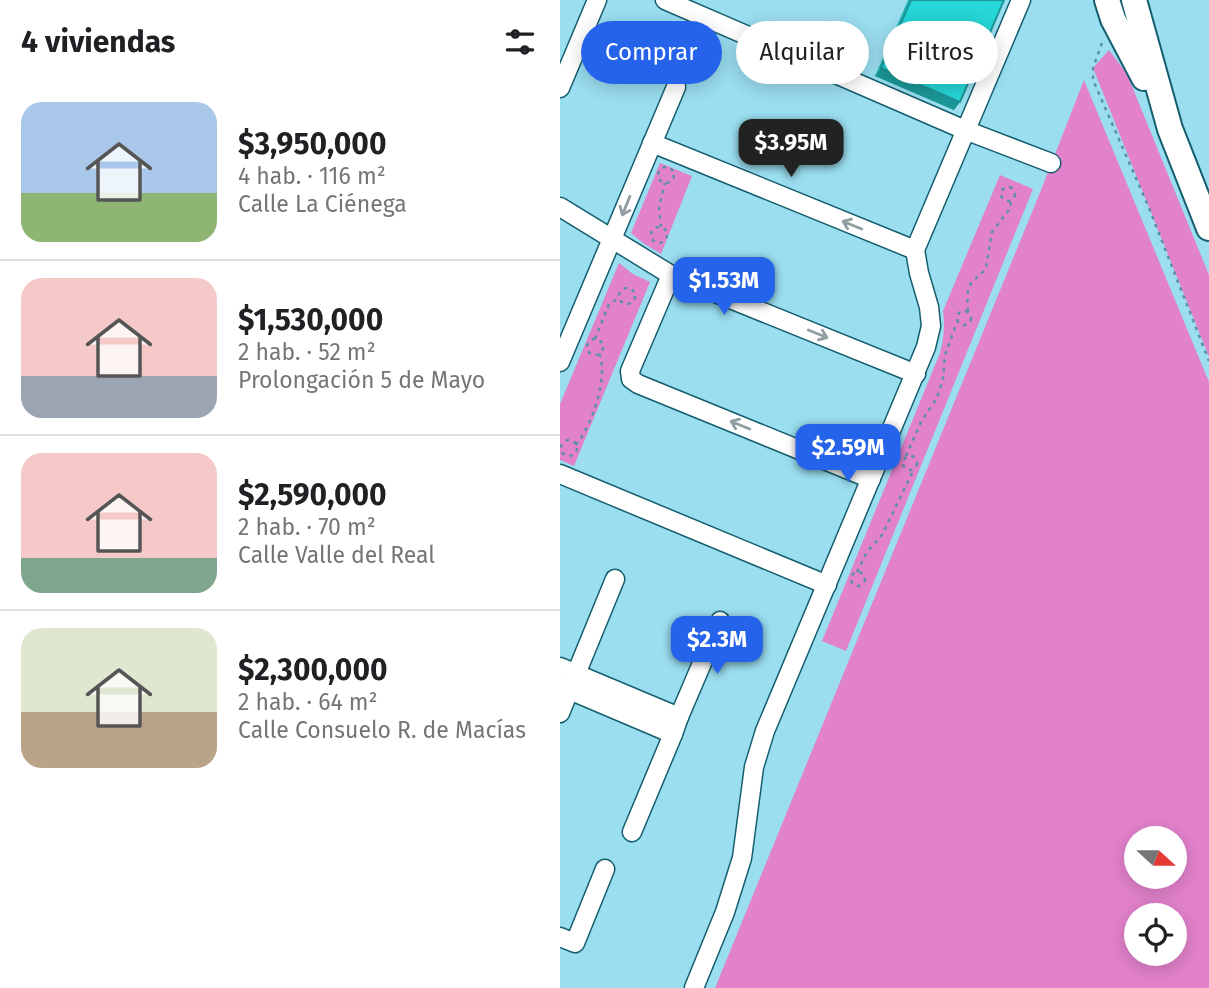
<!DOCTYPE html>
<html lang="es">
<meta charset="utf-8">
<style>
:root{--surface:#fff;--page:#f2f2f2;--text:#202124;--muted:#757577;--line:#e0e0e0;--accent:#2563eb}
body{margin:0;font-family:"Fira Sans",sans-serif;background:var(--page);color:var(--text);height:100vh;display:flex;flex-direction:column;font-size:26px;white-space:nowrap}
*{box-sizing:border-box;margin:0}
p{font-size:23px;color:var(--muted)}
.icon{flex:none;width:38px;height:38px;fill:none;stroke:currentColor;stroke-width:2;stroke-linecap:round;stroke-linejoin:round}
.map{position:relative;flex:1;overflow:hidden}
.drawer{display:flex;flex-direction:column;background:var(--surface);width:560px}
.drawer>*{flex:none}
.guide{position:absolute;left:21px;top:21px;width:522px;height:63px;display:flex;gap:14px}
.needle{width:46px;rotate:111deg}
.controls{position:absolute;left:564px;top:826px;display:grid;gap:14px}
.controls a{display:grid;place-items:center;width:63px;height:63px;border-radius:50%;background:var(--surface);box-shadow:0 4px 18px #0003;font-size:35px}
.price{position:absolute;translate:-50% -60px;padding:0 16px;border-radius:14px;background:var(--accent);color:#fff;font-size:23px;line-height:46px;filter:drop-shadow(0 2px 4px #0008)}
.price::after{content:'';position:absolute;left:50%;top:42px;width:21px;height:16px;margin-left:-10px;background:inherit;clip-path:polygon(0 0,100% 0,50% 100%)}
.price.active{background:#222;color:#fff}
ul{padding:0;list-style:none}
li{display:flex;align-items:center;gap:21px;height:175px;padding:0 21px}
li+li{border-top:2px solid var(--line)}
li span{display:grid;place-items:center;flex:none;width:196px;height:140px;border-radius:21px;color:#555}
li>.icon{margin-inline-start:auto}
span .icon{width:84px;height:84px;fill:#fffc;stroke-width:1}
li b{font-size:30px}
h2{display:flex;justify-content:space-between;align-items:center;height:84px;padding:0 21px;font-size:30px}
.pill{padding:0 24px;border-radius:32px;background:var(--surface);box-shadow:0 4px 18px #0003;font-size:24px;line-height:63px}
.pill.active{background:var(--accent);color:#fff}
main{display:flex;flex:1;min-height:0}
.map>svg:first-child{display:block}
.green{fill:#e382cc;fill-rule:evenodd}
.lines{fill:none;stroke-linecap:round;stroke-linejoin:round}
.street-casing{stroke:#155e6e;stroke-width:21}
.secondary-casing{stroke:#155e6e;stroke-width:28}
.path{stroke:#5d919e;stroke-width:2.5;stroke-dasharray:3.5 5;stroke-linecap:butt}
.street{stroke:#fff;stroke-width:18}
.secondary{stroke:#fff;stroke-width:24}
.wall{fill:#21b8ba}
.shaded-wall{fill:#1b9697}
.building{fill:#26d6d8;stroke:#1b9697;stroke-width:2}
.oneway{stroke:#909da0}
</style>
<main>
<section class="drawer">
<h2>4 viviendas<svg class="icon" aria-label="filters" viewBox="0 0 24 24"><path d="M4 7h16M4 17h16"/><circle cx="9" cy="7" r="2"/><circle cx="15" cy="17" r="2"/></svg></h2>
<ul>
<li><span style="background:linear-gradient(#a9c7e8 65%,#8fb573 0)"><svg class="icon" aria-label="home" viewBox="0 0 24 24"><path d="M3 11l9-7 9 7M6 9v11h12V9"/></svg></span><div><b>$3,950,000</b><p>4 hab. · 116 m²</p><p>Calle La Ciénega</p></div></li>
<li><span style="background:linear-gradient(#f6c9c9 70%,#9aa5b1 0)"><svg class="icon" aria-label="home" viewBox="0 0 24 24"><path d="M3 11l9-7 9 7M6 9v11h12V9"/></svg></span><div><b>$1,530,000</b><p>2 hab. · 52 m²</p><p>Prolongación 5 de Mayo</p></div></li>
<li><span style="background:linear-gradient(#f6c9c9 75%,#7fa58c 0)"><svg class="icon" aria-label="home" viewBox="0 0 24 24"><path d="M3 11l9-7 9 7M6 9v11h12V9"/></svg></span><div><b>$2,590,000</b><p>2 hab. · 70 m²</p><p>Calle Valle del Real</p></div></li>
<li><span style="background:linear-gradient(#dfe7d0 60%,#b9a48a 0)"><svg class="icon" aria-label="home" viewBox="0 0 24 24"><path d="M3 11l9-7 9 7M6 9v11h12V9"/></svg></span><div><b>$2,300,000</b><p>2 hab. · 64 m²</p><p>Calle Consuelo R. de Macías</p></div></li>
</ul>
</section>
<div class="map">
<svg width="649" height="988" viewBox="0 0 649 988">
<rect width="100%" height="100%" fill="#9adef0"/>
<!-- green -->
<g class="green">
<polygon points="549,50 567,74 649,275 649,357 533,68"/>
<path d="M524,80l125,302v606h-494l326,-798zM576,838h38v39h-38zM576,915h38v39h-38z"/>
<polygon points="100,163 132,176 101,254 83,243 71,233"/>
<path d="M440,175l33,14 -187,462 -24,-10 118,-288c4,-15 5,-27 3,-42z"/>
<polygon points="59,263 73,274 90,282 14,466 0,460 0,404"/>
</g>
<g class="lines">
<defs>
<g id="street">
<polyline points="105,0 405,130 491,163"/>
<polyline points="0,88 37,0"/>
<polyline points="92,143 355,250"/>
<polyline points="0,207 111,275 356,374"/>
<polyline points="111,275 70,371 71,379 78,384 311,479"/>
<polyline points="0,362 116,87"/>
<polyline points="0,474 267,585"/>
<polyline points="0,667 119,717 113,734 0,686"/>
<polyline points="0,713 55,579"/>
<polyline points="119,717 160,621"/>
<polyline points="72,832 113,734"/>
<polyline points="0,937 15,943 45,869"/>
<polyline points="134,988 165,912 182,858 194,767 205,731 366,347 371,326 369,307 359,273 355,250 461,0"/>
</g>
<g id="secondary">
<polyline points="547,0 553,19 584,78"/>
<polyline points="574,0 610,129 649,228"/>
</g>
</defs>
<!-- street casing -->
<use href="#street" class="street-casing"/>
<!-- secondary casing -->
<use href="#secondary" class="secondary-casing"/>
<!-- path -->
<g class="path">
<polyline points="542,43 533,68 533,80 589,208 649,361"/>
<circle cx="106" cy="175" r="8"/>
<circle cx="448" cy="194" r="7"/>
<polyline points="101,227 99,207 105,183"/>
<circle cx="99" cy="235" r="8"/>
<circle cx="67" cy="296" r="8"/>
<circle cx="404" cy="318" r="7"/>
<path d="M408,311c0,-10 -3,-21 5,-30 5,-5 9,-7 13,-13l6,-36 19,-25 -1,-6"/>
<polyline points="35,339 49,304 59,298"/>
<circle cx="35" cy="347" r="8"/>
<circle cx="9" cy="448" r="8"/>
<path d="M16,445c16,-20 33,-68 23,-92"/>
<circle cx="350" cy="463" r="7"/>
<polyline points="346,456 361,422 377,398 383,379 385,355 397,322"/>
<circle cx="298" cy="579" r="7"/>
<polyline points="297,572 307,552 322,535 354,469"/>
</g>
<!-- street -->
<use href="#street" class="street"/>
<!-- secondary -->
<use href="#secondary" class="secondary"/>
</g>
<!-- wall -->
<polygon class="wall" points="348,0 444,0 394,110 315,76"/>
<!-- shaded-wall -->
<polygon class="shaded-wall" points="321,68 400,102 394,110 315,76"/>
<!-- building -->
<polygon class="building" points="351,0 444,0 400,102 321,68"/>
<!-- one-way arrows -->
<defs><path id="oneway-shaft" d="M-6 0H5M1.5-3L5.5 0L1.5 3" fill="none" stroke-width="1.6" stroke-linecap="round" stroke-linejoin="round" transform="scale(1.75)"/></defs>
<g class="oneway">
<use href="#oneway-shaft" transform="translate(66 206) rotate(112)"/>
<use href="#oneway-shaft" transform="translate(292 225) rotate(-158)"/>
<use href="#oneway-shaft" transform="translate(258 334) rotate(22)"/>
<use href="#oneway-shaft" transform="translate(180 425) rotate(-158)"/>
</g>
</svg>
<div class="controls">
<a><svg class="needle" viewBox="-14 -14 28 28"><path d="M0-13l5 13h-10z" fill="#e53935"/><path d="M0 13l5-13h-10z" fill="#757577"/></svg></a>
<a><svg class="icon" aria-label="locate" viewBox="0 0 24 24"><circle cx="12" cy="12" r="6"/><path d="M12 2v4M12 18v4M2 12h4M18 12h4"/></svg></a>
</div>
<b class="price active" style="left:231px;top:179px">$3.95M</b>
<b class="price" style="left:164px;top:317px">$1.53M</b>
<b class="price" style="left:288px;top:484px">$2.59M</b>
<b class="price" style="left:157px;top:676px">$2.3M</b>
<div class="guide">
<a class="pill active">Comprar</a>
<a class="pill">Alquilar</a>
<a class="pill">Filtros</a>
</div>
</div>
</main>
